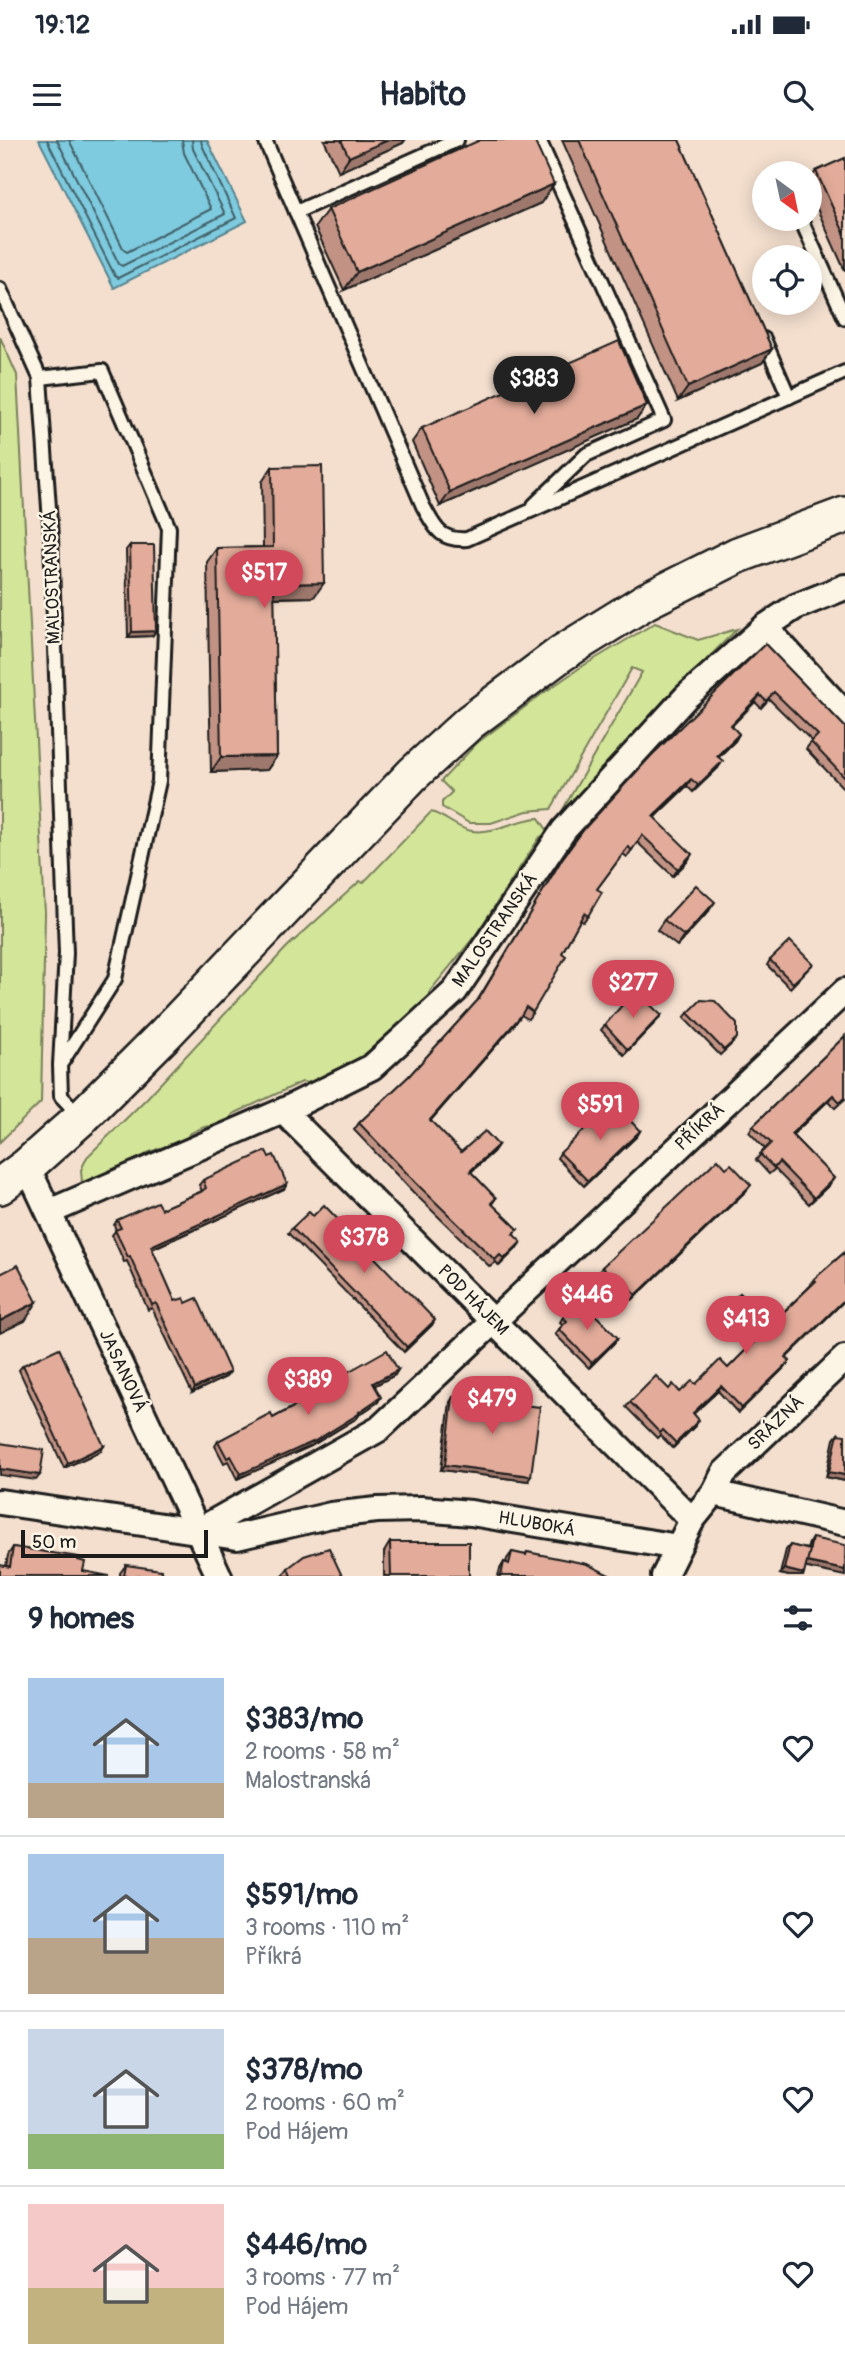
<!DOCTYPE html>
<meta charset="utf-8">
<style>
:root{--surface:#fff;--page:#f2f2f3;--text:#1f2937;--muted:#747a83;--line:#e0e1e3;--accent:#d1495b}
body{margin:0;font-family:Pangolin,sans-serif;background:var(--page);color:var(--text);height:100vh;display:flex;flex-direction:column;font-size:26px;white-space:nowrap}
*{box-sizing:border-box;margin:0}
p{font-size:23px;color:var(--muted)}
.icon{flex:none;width:38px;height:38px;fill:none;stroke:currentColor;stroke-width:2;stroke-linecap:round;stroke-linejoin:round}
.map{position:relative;height:1436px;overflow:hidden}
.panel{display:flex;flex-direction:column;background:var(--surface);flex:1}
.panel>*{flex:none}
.needle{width:46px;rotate:147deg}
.buttons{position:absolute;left:752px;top:21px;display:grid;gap:14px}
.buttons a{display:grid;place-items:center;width:70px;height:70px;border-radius:50%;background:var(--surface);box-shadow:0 4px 18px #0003;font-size:35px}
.scale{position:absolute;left:21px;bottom:18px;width:187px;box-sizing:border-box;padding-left:7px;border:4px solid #1c1c1c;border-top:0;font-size:19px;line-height:24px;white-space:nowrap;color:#1c1c1c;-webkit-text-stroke:5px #fcf5e5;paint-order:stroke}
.price{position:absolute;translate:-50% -60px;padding:0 16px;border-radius:24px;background:var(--accent);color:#fff;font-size:23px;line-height:46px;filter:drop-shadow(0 2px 4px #0008)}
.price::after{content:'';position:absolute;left:50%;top:42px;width:21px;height:16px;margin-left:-10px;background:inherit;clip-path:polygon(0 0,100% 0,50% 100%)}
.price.on{background:#222;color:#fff}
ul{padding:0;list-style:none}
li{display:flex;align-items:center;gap:21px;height:175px;padding:0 28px}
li+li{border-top:2px solid var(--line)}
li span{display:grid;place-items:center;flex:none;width:196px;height:140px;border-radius:0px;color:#555}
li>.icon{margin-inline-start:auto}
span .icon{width:84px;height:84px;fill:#fffc;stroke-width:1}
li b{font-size:30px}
h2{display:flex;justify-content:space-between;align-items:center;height:84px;padding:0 28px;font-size:30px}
.status{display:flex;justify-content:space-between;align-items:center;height:49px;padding:0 35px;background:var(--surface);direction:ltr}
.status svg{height:19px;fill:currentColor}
header{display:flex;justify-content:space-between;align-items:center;height:91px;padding:0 28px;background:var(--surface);font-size:32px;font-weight:700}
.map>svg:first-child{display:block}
.green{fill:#d3e599;stroke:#78805a;stroke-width:2}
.water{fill:#7ecade;stroke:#578490;stroke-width:2}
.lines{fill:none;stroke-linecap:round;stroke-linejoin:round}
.shore{stroke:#43626a;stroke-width:2}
.lane-casing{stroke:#1c1c1c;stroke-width:18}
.street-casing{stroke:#1c1c1c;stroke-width:30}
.secondary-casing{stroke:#1c1c1c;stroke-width:40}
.lane{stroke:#fcf5e5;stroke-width:12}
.street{stroke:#fcf5e5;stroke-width:24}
.secondary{stroke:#fcf5e5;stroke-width:35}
.wall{fill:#c29384;stroke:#1c1c1c;stroke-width:2}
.shaded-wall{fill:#9e786c;stroke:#1c1c1c;stroke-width:2}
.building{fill:#e2ab9a;stroke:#1c1c1c;stroke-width:2}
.labels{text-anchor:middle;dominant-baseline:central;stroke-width:5;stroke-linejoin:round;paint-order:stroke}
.street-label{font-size:18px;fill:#1c1c1c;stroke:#fcf5e5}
</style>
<div class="status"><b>19:12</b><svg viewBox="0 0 49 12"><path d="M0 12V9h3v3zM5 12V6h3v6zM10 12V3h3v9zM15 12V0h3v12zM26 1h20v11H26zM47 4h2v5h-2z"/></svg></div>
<header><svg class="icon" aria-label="menu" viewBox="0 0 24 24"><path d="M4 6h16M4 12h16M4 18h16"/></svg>Habito<svg class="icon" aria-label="search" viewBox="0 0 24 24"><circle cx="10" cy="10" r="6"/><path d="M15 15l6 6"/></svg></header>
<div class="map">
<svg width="845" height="1436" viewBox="0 0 845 1436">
<rect width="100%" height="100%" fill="#f4dfce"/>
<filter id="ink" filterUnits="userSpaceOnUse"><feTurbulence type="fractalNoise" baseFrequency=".0143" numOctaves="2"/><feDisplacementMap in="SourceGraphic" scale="14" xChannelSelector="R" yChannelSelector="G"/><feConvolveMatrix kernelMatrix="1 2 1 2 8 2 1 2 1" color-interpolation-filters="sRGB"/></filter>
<g filter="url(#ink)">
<!-- green -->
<g class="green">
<polygon points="0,197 17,235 45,773 41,962 0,1002"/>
<polygon points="655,483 698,500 737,489 707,519 567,673 562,671 642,532 632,528 551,669 527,671 491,683 469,683 442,667 442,662 452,652 441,641 477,603 542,554 581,527"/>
<path d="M431,672c13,3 26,17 41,19 23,3 44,-12 67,-13l10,15 -9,4 -65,99 -45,55v10l-43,37 -41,29 -31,17 -13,-2 -69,32c-10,20 -12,9 -28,13 -5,1 -11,5 -16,7l-5,11 -7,3 -11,-2 -19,7 -5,11 -53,20 -7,-1 -1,-13 6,-13 60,-59 140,-151 73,-66 3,2z"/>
</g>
<!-- water -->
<polygon class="water" points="39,0 207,0 247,81 114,148"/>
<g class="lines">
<!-- shore -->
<g class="shore">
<polyline points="47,0 115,136 118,138 236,78 202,5 201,0"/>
<polyline points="57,0 119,124 122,126 225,74 193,9 192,0"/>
<polyline points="69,0 124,110 127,112 211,69 184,13 182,0"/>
</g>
<defs>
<g id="lane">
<path d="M265,0l158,366c12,21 16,35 44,33l378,-167"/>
<polyline points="296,72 457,0"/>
<polyline points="802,82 845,178"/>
<polyline points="0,149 40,238 51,397 66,813 60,925 61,956 79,975"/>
<polyline points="764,199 789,257"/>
<polyline points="40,238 102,231 169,388 159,641 115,839 62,922"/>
<polyline points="534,365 586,315 664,280 539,0"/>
</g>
<g id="street">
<polyline points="765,487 845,574"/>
<polyline points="283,971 692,1380"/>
<polyline points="27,1026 219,1436"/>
<polyline points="49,1072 283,971 372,927 455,851 564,690 686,557 765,487 795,467 845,447"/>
<polyline points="714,1353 724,1333 845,1218"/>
<polyline points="0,1362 237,1397 331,1375 377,1370 421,1369 471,1373 678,1407"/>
<polyline points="198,1391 379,1289 845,851"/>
<polyline points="664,1436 692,1380 714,1353 845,1383"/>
</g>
<polyline id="secondary" points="0,1046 27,1026 81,978 165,894 413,634 470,582 562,513 646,461 738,415 845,375"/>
</defs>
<!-- lane casing -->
<use href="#lane" class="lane-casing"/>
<!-- street casing -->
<use href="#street" class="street-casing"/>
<!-- secondary casing -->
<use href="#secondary" class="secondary-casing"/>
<!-- lane -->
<use href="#lane" class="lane"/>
<!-- street -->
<use href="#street" class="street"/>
<!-- secondary -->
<use href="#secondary" class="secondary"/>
</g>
<!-- wall -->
<g class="wall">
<polygon points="324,0 405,0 403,3 339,32"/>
<polygon points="562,0 679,0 772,209 762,223 678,261"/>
<polygon points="845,18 845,131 810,53 810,39 816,31"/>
<polygon points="541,63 344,150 315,87 328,69"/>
<polygon points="647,265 637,279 440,366 412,302 422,288"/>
<polygon points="272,327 314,457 274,458 277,616 267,630 211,632 207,422 217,408 263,407 262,342"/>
<polygon points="130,405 156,491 152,496 128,497 126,410"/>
<polygon points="765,504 845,587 845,650 806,609 812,601 769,559 761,568 755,562 731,586 739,594 735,601 718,617 718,628 693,652 687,646 654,678 688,721 673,736 637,702 627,717 623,714 597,749 588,776 583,782 580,780 562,813 533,872 528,879 521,875 515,884 430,981 461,1012 498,1005 493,1012 471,1032 496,1058 492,1064 518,1089 513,1095 516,1109 499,1126 496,1122 490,1127 413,1052 354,990 359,983 409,936 477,861 558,726 585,688"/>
<polygon points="708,772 677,806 657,790 664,780"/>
<polygon points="770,820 813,824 790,848 767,825"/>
<polygon points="688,873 733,903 720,915 684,878"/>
<polygon points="661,875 624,915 601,890 605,885"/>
<polygon points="845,896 845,959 835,968 828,961 792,995 834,1038 829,1045 809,1064 775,1029 769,1034 756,1020 765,1009 749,992 753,986"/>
<polygon points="640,991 637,996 584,1046 557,1018 560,1013"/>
<polygon points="269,1017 287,1044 284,1049 152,1109 175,1161 186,1163 230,1232 226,1237 192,1253 152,1168 148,1170 127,1121 124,1122 112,1095 116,1090 114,1085 117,1080 161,1069 202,1051 199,1045 203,1040"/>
<polygon points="747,1050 632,1160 622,1149 619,1153 599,1132 602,1127"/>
<polygon points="292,1088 432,1185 404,1212 288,1093"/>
<polygon points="845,1112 845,1160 786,1218 786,1226 738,1273 718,1251 693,1274 696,1285 673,1308 660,1295 657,1298 626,1267 630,1262 669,1249 680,1252 728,1228 753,1203 723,1171 726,1166 771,1184 811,1145 810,1144 814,1139"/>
<polygon points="563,1177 614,1203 589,1228 555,1194 563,1185 560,1182"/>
<polygon points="23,1225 101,1311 64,1328 19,1230"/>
<polygon points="395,1235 375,1245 378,1262 359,1275 357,1278 311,1306 237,1339 228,1321 224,1323 215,1306 218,1301 273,1278 329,1248 331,1245 336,1242 339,1237"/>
<polygon points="453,1257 528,1341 441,1330 450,1262"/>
<polygon points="838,1294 845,1341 826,1337 834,1299"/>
<polygon points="812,1398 803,1436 789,1436 780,1434 786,1410 790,1405 807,1409 809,1403"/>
<polygon points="390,1402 469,1436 384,1436 384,1412"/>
<polygon points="13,1407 78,1420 83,1431 6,1426 8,1415"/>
<polygon points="512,1412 525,1415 527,1412 611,1436 498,1436 500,1429 504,1422 506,1423 507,1419"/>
<polygon points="126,1425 164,1436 120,1436 120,1433"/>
<polygon points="288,1428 342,1436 282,1436"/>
</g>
<!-- shaded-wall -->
<g class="shaded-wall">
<polygon points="388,0 405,0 403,3 339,32 349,17"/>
<polygon points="554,44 541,63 344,150 357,132"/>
<polygon points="772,209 762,223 678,261 688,247"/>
<polygon points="647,265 637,279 440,366 450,352"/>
<polygon points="324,443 314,457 264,458 274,444"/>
<polygon points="156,491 152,496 128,497 132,492"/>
<polygon points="760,555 755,562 726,592 731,585"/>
<polygon points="739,594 735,601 713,623 717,616"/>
<polygon points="277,616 267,630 211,632 221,617"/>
<polygon points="723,621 718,628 693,652 698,645"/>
<polygon points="691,639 687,646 648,683 653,676"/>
<polygon points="692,714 688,721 673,736 678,729"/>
<polygon points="715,762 708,772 677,806 684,796"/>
<polygon points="661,875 658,880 624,915 628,910"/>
<polygon points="520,877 515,884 425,987 430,980"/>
<polygon points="833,955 828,961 787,1000 791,994"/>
<polygon points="640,991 637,996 584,1046 588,1041"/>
<polygon points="498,1005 493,1012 465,1037 470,1031"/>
<polygon points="834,1038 829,1045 809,1064 814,1058"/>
<polygon points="287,1044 284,1049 147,1111 151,1106"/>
<polygon points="751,1045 747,1050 632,1160 636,1155"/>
<polygon points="521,1102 516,1109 499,1126 504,1119"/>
<polygon points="845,1159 845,1160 782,1222 786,1217"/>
<polygon points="37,1162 25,1181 0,1193 0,1181"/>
<polygon points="435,1180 432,1185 404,1212 407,1207"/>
<polygon points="618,1198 614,1203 589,1228 592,1223"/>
<polygon points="790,1221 786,1226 738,1273 742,1268"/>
<polygon points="398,1230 395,1235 370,1248 373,1243"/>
<polygon points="230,1232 226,1237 192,1253 195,1248"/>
<polygon points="721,1246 718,1251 689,1278 693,1273"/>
<polygon points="381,1257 378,1262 359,1275 357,1278 311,1306 237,1339 241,1334 359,1272"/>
<polygon points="699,1280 696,1285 673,1308 676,1303"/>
<polygon points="104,1306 101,1311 64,1328 68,1323"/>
<polygon points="445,1325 531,1336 528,1341 441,1330"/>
<polygon points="0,1329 40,1335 36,1340 0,1335"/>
<polygon points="829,1332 845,1335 845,1341 826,1337"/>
<polygon points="807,1422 845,1430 845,1436 803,1427"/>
<polygon points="784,1429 804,1434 803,1436 789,1436 780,1434"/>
</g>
<!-- building -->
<g class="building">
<polygon points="341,0 388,0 349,17"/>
<polygon points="480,0 534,0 554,44 357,132 328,69"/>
<polygon points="579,0 679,0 772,209 688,247"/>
<polygon points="845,18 845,95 816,31"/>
<polygon points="619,201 647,265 450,352 422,288"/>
<polygon points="322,326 324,443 274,444 277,616 221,617 217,408 273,407 272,327"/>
<polygon points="130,405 154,405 156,491 132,492"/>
<polygon points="765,504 845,587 845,638 811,602 818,595 774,552 766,561 760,555 731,585 739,594 717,616 723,621 698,645 691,639 653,676 692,714 678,729 642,695 632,710 628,707 597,749 602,752 588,776 584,773 562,813 566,816 533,872 526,867 520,877 430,980 461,1012 485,991 498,1005 470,1031 496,1058 491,1063 518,1089 513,1094 521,1102 504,1119 500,1115 495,1120 418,1045 359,983 409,936 479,859 562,719 585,688 651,616"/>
<polygon points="696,745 715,762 684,796 664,780"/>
<polygon points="790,801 813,824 793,843 770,820"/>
<polygon points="635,850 661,875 628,910 605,885"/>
<polygon points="701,860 715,861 737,884 737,898 724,910 688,873"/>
<polygon points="845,896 845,957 840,962 833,955 791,994 834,1038 814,1058 779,1022 774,1028 760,1014 771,1003 753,986"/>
<polygon points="613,962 640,991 588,1041 560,1013"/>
<polygon points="266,1011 269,1017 274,1015 287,1044 151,1106 175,1161 184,1158 186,1163 197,1158 230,1232 195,1248 156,1163 152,1165 130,1116 128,1117 115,1090 121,1088 117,1080 157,1062 161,1069 201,1052 206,1048 203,1040"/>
<polygon points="718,1019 726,1028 731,1024 751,1045 636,1155 626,1144 622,1148 602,1127"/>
<polygon points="324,1065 435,1180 407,1207 292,1088 309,1072 313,1076"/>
<polygon points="845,1112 845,1159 786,1217 790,1221 742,1268 721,1246 693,1273 699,1280 676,1303 663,1290 660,1293 630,1262 656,1236 669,1249 673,1244 680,1252 692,1241 696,1244 720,1220 728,1228 758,1198 726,1166 740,1153 771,1184 816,1141 814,1139"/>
<polygon points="18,1125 37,1162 0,1181 0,1134"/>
<polygon points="581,1160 618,1198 592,1223 559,1189 567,1181 563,1177"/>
<polygon points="59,1208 104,1306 68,1323 23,1225"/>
<polygon points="387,1210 398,1230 373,1243 381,1257 359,1272 360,1273 315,1301 241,1334 231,1316 227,1318 218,1301 271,1273 273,1278 332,1246 331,1245 341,1240 339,1237"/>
<polygon points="453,1257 540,1267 531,1336 445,1325"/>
<polygon points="838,1294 845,1295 845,1335 829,1332"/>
<polygon points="0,1303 44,1310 40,1335 0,1329"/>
<polygon points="812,1398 845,1405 845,1430 807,1422"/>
<polygon points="390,1402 469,1402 469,1436 391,1436"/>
<polygon points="790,1405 810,1410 804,1434 784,1429"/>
<polygon points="13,1407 79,1417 78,1420 85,1422 83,1431 109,1436 0,1436 0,1425 10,1427"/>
<polygon points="329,1408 342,1436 291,1436 288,1428 304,1416"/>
<polygon points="512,1412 526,1415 527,1412 587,1424 611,1436 501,1436 504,1422 509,1424"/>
<polygon points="126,1425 161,1430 164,1436 124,1436"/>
</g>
</g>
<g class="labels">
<!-- street labels -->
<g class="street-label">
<text transform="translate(52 437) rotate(-92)">MALOSTRANSKÁ</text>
<text transform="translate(495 790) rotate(-55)">MALOSTRANSKÁ</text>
<text transform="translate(700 987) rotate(-43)">PŘÍKRÁ</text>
<text transform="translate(473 1160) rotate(45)">POD HÁJEM</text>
<text transform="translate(123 1231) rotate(65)">JASANOVÁ</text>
<text transform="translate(776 1283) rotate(-44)">SRÁZNÁ</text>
<text transform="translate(537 1384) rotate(10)">HLUBOKÁ</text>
</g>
</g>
</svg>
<div class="buttons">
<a><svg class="needle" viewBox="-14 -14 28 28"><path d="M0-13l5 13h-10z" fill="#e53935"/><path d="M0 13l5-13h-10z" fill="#747a83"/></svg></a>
<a><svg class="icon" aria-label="locate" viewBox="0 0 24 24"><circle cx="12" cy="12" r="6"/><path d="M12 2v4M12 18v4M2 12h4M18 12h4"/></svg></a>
</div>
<div class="scale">50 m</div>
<b class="price on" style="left:534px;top:276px">$383</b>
<b class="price" style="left:264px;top:470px">$517</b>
<b class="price" style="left:633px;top:880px">$277</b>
<b class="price" style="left:600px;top:1002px">$591</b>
<b class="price" style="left:364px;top:1135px">$378</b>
<b class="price" style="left:587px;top:1192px">$446</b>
<b class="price" style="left:746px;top:1216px">$413</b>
<b class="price" style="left:308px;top:1277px">$389</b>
<b class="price" style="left:492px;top:1296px">$479</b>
</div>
<section class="panel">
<h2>9 homes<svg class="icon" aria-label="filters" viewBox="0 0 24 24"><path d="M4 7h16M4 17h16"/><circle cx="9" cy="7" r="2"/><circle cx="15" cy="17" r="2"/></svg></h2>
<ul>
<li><span style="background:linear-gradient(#a9c7e8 75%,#b9a48a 0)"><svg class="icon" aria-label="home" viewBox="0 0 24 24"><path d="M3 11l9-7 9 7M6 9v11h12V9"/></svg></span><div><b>$383/mo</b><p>2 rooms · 58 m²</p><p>Malostranská</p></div><svg class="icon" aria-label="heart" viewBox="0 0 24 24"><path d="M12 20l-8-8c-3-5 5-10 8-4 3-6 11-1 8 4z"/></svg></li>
<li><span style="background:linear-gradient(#a9c7e8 60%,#b9a48a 0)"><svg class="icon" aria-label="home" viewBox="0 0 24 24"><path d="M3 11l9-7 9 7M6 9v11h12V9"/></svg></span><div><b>$591/mo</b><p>3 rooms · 110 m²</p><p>Příkrá</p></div><svg class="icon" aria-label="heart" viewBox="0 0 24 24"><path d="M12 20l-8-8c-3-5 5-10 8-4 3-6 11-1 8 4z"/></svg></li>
<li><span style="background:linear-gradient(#c9d6e8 75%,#8fb573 0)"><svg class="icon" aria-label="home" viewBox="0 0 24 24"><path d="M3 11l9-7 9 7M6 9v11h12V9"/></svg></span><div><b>$378/mo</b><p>2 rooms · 60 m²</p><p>Pod Hájem</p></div><svg class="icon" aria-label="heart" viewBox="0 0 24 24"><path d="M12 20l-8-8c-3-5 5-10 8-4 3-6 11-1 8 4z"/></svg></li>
<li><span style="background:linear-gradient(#f6c9c9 60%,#c2b280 0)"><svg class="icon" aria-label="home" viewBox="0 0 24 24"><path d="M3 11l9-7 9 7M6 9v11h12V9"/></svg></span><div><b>$446/mo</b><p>3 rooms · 77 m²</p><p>Pod Hájem</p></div><svg class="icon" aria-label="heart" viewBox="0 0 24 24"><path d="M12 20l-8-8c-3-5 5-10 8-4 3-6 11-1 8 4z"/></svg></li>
</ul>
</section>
